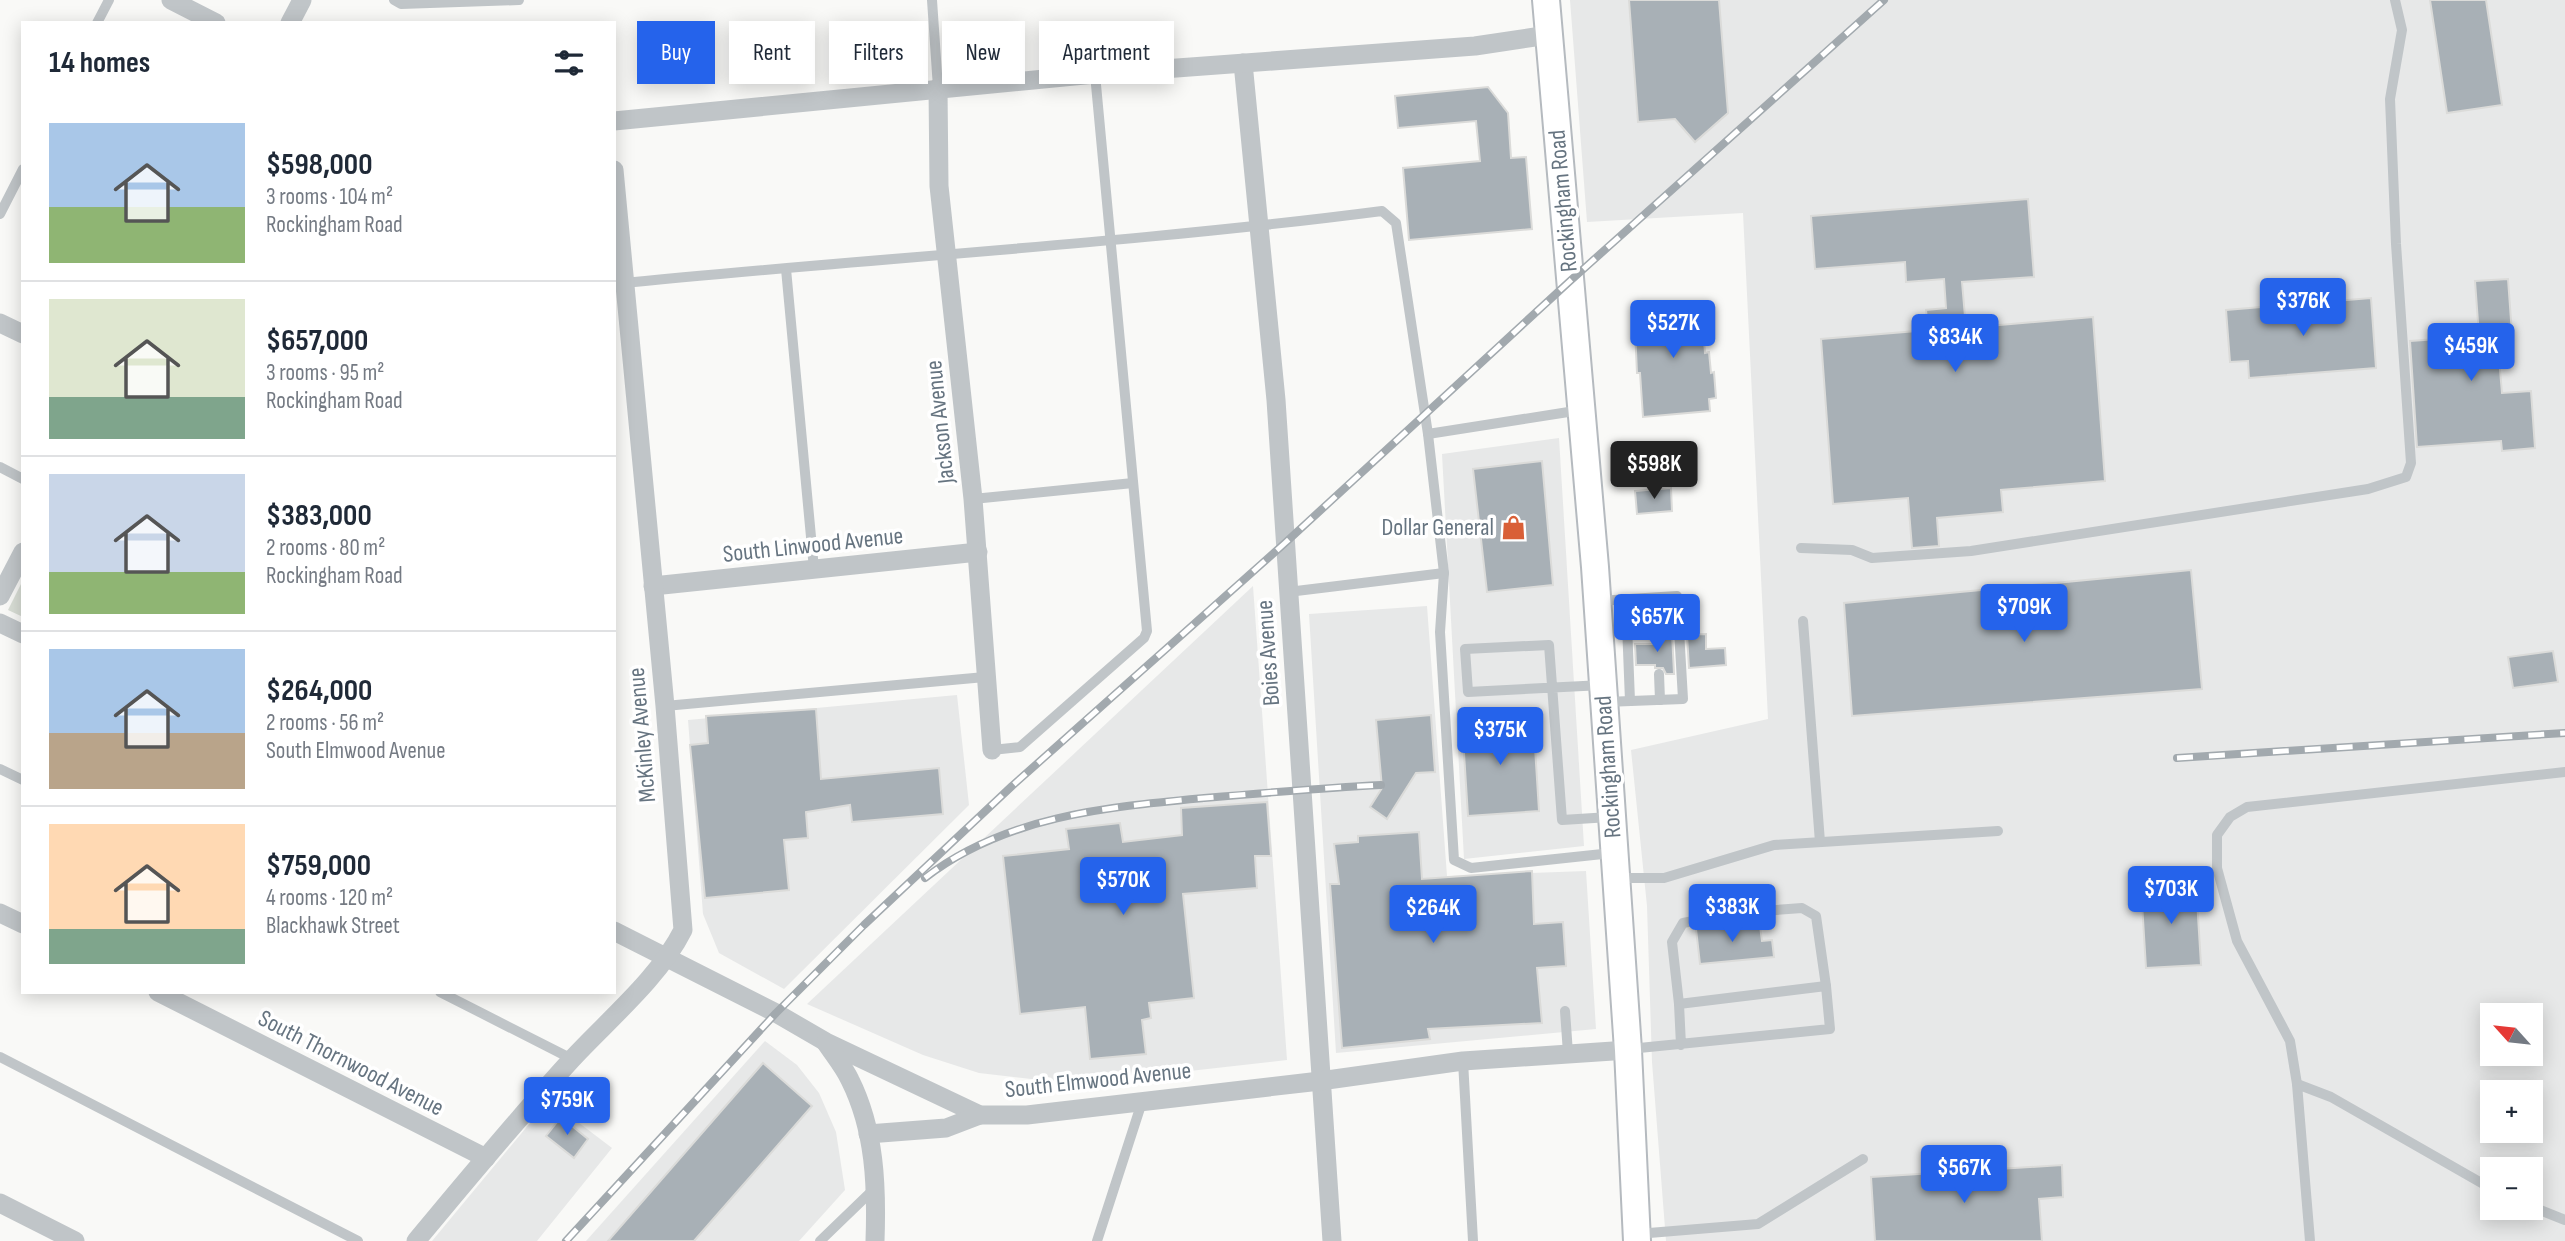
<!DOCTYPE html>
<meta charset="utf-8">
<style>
:root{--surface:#fff;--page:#f6f6f7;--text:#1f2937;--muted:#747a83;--line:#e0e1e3;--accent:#2563eb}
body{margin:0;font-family:"Sofia Sans Condensed",sans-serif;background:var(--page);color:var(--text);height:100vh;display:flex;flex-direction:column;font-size:26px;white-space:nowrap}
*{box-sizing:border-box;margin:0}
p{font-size:23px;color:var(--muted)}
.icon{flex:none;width:38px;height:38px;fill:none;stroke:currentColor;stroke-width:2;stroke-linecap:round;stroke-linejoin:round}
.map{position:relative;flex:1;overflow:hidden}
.panel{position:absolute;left:21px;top:21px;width:595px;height:973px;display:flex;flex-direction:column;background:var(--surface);border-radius:0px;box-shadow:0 4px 18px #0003}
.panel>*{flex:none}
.top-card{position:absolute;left:637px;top:21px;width:665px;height:63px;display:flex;gap:14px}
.needle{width:46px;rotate:297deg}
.controls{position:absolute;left:2480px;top:1003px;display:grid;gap:14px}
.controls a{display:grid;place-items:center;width:63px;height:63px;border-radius:0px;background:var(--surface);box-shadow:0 4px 18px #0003;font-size:35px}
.price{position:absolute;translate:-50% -60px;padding:0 16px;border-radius:7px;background:var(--accent);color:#fff;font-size:23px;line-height:46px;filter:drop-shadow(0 2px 4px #0008)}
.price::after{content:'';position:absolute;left:50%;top:42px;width:21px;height:16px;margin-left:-10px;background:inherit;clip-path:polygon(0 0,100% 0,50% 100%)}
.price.current{background:#222;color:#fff}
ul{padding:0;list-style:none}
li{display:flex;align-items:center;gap:21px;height:175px;padding:0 28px}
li+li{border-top:2px solid var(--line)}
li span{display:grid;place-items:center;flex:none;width:196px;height:140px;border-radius:0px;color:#555}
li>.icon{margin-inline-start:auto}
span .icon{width:84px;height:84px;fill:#fffc;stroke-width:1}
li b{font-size:30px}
h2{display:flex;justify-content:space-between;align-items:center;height:84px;padding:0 28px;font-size:30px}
.pill{padding:0 24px;border-radius:0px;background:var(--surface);box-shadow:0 4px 18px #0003;font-size:24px;line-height:63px}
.pill.current{background:var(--accent);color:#fff}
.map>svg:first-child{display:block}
.built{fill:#e7e8e8;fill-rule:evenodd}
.green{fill:#d9ded6}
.building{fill:#a8b0b6;stroke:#dbdbd9;stroke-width:2}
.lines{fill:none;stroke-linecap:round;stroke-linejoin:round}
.secondary-casing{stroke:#b5babf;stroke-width:30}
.lane{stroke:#c0c5c8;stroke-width:10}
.street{stroke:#c0c5c8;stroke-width:19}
.secondary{stroke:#fff;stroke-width:26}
.rail-casing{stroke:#a2a9ae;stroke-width:8}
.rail{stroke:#fff;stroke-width:5;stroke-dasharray:16;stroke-linecap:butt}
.labels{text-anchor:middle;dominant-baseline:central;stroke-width:7;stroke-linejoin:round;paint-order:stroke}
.street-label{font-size:24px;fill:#667480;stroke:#fff}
.poi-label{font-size:24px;fill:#667480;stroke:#fff;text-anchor:end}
</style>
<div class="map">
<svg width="2565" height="1241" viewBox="0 0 2565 1241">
<rect width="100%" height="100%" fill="#f9f9f7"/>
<!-- built -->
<g class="built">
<path d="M1570,0h995v1241h-899l-14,-179 -5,-156 -16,-156 137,-31 -25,-506 -156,9zM2492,1015h38v39h-38zM2492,1092h38v38h-38zM2492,1169h38v39h-38z"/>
<polygon points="1559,438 1584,846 1464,859 1442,454"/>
<polygon points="1253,586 1287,1060 1074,1084 979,1073 923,1055 807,1004"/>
<polygon points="1427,606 1447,876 1586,871 1596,1029 1336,1053 1309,614"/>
<polygon points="957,695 969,805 784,989 719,953 703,914 688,720"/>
<polygon points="765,1041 797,1065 819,1093 836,1132 845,1190 799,1241 586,1241"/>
<polygon points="549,1100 612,1148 537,1241 432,1241"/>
</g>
<!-- green -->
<polygon class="green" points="23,580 23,617 8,610"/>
<!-- building -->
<g class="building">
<polygon points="1629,0 1719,0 1728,113 1695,142 1675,119 1638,122"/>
<polygon points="2430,0 2486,0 2502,105 2447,113"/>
<polygon points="1488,87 1508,113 1511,158 1526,157 1532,229 1409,240 1403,168 1480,161 1476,121 1398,128 1395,96"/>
<polygon points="2028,199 2034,277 1962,282 1966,328 2093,317 2105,481 2001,490 2003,512 1937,518 1939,546 1912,548 1908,498 1833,504 1821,339 1928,330 1926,310 1946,308 1944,279 1906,282 1905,262 1815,269 1811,216"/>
<polygon points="2508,279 2512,334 2497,335 2502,393 2531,391 2535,448 2502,451 2501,441 2417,447 2410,341 2479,336 2475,281"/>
<polygon points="2371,298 2376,368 2249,378 2248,361 2230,362 2226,310"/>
<polygon points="1701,301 1705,353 1709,352 1711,373 1714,372 1716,398 1709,399 1710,411 1643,417 1640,373 1637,373 1634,307"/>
<polygon points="1542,461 1553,585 1487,592 1473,469"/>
<polygon points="1671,488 1672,511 1637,514 1635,491"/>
<polygon points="2191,570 2202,689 1852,716 1844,603"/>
<polygon points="1672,633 1674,674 1666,674 1663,668 1655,668 1655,665 1636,665 1635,644 1654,644 1654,641 1661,640 1663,634"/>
<polygon points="1706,634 1706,649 1725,648 1726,665 1689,668 1687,635"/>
<polygon points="2553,651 2558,682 2513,688 2508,657"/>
<polygon points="816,709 821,779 939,768 943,814 852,822 850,805 806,812 808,838 784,840 789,890 705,898 690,745 708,743 706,716"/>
<polygon points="1431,715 1435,772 1416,773 1387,819 1370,807 1382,788 1376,720"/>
<polygon points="1521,718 1534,731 1539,811 1468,816 1462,722"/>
<polygon points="1267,802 1271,856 1255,856 1257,888 1183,894 1194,998 1149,1003 1151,1018 1142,1020 1146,1054 1090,1059 1085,1007 1020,1014 1003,856 1069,849 1066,829 1120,823 1123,842 1182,835 1181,808"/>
<polygon points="1419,832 1422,879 1532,871 1534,924 1563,922 1566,966 1537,968 1542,1023 1428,1029 1430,1039 1342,1048 1330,884 1339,884 1334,844 1358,842 1358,836"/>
<polygon points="2196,883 2201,965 2146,968 2141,887"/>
<polygon points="1745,922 1746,927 1760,926 1762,941 1772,940 1774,957 1700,964 1696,929"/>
<polygon points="763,1063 812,1106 694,1241 608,1241"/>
<polygon points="561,1117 588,1139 574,1158 546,1136"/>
<polygon points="2062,1165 2063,1197 2039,1199 2042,1241 1875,1241 1871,1177"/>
</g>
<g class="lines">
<defs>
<polyline id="secondary" points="1546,0 1595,567 1628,1050 1637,1241"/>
</defs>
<!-- secondary casing -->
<use href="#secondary" class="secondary-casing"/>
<!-- lane -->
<g class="lane">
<polyline points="394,0 401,4 519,0"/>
<polyline points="932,0 938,88"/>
<polyline points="97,23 109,0"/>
<polyline points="0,214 23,169"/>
<polyline points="786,269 814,569"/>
<path d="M614,284c256,-26 513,-40 768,-73l14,12 32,211 16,139 -4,59 14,228 17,8 141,-15"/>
<polyline points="1428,434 1581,410"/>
<polyline points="0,467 23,479"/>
<polyline points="973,499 1133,483"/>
<polyline points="1801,548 1852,550 1872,558 1971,551 2368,489 2406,477 2411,463 2396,244 2390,99 2402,30 2395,0"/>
<polyline points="1288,592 1444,573"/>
<polyline points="1654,598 1656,634"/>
<polyline points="1626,599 1630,701"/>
<polyline points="1598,601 1677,596 1683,699 1605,702"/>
<polyline points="1803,621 1820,842"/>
<polyline points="1659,674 1660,700"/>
<polyline points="1603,685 1468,692 1465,649 1549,645 1562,820 1610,817"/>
<polyline points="665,706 985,677"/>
<polyline points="992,750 1020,747 1144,638 1147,631 1095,74"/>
<polyline points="0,769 23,780"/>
<polyline points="1619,878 1664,878 1774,845 1998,831"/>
<polyline points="440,992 572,1059"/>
<polyline points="1679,1004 1672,942 1683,923 1736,913 1802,908 1816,916 1826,986"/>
<polyline points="1565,1011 1568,1053"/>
<polyline points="1629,1049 1830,1029 1826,986 1679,1004 1681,1045"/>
<polyline points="0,1057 358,1241"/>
<polyline points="1463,1061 1473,1241"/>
<polyline points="2297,1084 2290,1041 2237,941 2217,868 2217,835 2230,817 2247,807 2565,772"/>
<polyline points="2530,1206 2565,1220"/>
<polyline points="1637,1234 1758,1224 1863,1159"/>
<polyline points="820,1241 875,1188"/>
<polyline points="1097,1241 1142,1102"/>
<polyline points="2310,1241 2297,1084 2331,1097 2492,1189"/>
</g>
<!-- street -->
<g class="street">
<polyline points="171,0 216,23"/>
<polyline points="290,23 302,0"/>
<polyline points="1243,63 1276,400 1332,1241"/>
<polyline points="938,88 939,186 973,499 992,750"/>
<polyline points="614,121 1095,74 1475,46 1548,35"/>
<polyline points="0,323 23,334"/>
<polyline points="653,586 978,552"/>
<polyline points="0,596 23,552"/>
<polyline points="0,623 23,634"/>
<polyline points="0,913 23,924"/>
<polyline points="614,931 776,1013 826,1042 980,1115 1027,1115 1320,1081 1463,1061 1628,1050"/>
<polyline points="158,992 486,1158"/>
<path d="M826,1043c8,12 18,24 24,37 25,50 27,106 25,161"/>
<polyline points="868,1134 946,1128 980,1115"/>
<polyline points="0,1203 75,1241"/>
<path d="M416,1241c51,-61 102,-123 156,-182 36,-39 87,-81 111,-129l-18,-224 -51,-536"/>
</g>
<!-- secondary -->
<use href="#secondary" class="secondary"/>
<defs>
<g id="rail">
<polyline points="2177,758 2565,733"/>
<path d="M925,878c80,-62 182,-71 279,-80 59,-5 118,-10 177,-13"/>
<polyline points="566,1241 776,1013 864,925 1012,786 1285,543 1570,281 1884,0"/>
</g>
</defs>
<!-- rail casing -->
<use href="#rail" class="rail-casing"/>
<!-- rail -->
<use href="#rail" class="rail"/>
</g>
<!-- icons -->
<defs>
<symbol id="shop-bare" viewBox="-9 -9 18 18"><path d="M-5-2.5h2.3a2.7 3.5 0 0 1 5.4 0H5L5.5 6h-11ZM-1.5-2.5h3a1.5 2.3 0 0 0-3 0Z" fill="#d95f37" stroke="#fff" stroke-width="2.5" paint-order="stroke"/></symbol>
</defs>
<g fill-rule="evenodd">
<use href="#shop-bare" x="1496" y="510" width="35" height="35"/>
</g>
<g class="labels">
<!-- street labels -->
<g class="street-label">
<text transform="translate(1563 201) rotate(-95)">Rockingham Road</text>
<text transform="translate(940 422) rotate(-96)">Jackson Avenue</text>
<text transform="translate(813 545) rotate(-6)">South Linwood Avenue</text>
<text transform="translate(1268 653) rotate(-94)">Boies Avenue</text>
<text transform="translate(642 735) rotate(-95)">McKinley Avenue</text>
<text transform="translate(1608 767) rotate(-94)">Rockingham Road</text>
<text transform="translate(351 1063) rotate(27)">South Thornwood Avenue</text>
<text transform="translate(1098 1080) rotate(-6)">South Elmwood Avenue</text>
</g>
<!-- poi labels -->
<g class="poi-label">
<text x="1494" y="527">Dollar General</text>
</g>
</g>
</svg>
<div class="controls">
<a><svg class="needle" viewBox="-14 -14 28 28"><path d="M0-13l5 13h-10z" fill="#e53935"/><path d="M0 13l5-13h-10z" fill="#747a83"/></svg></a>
<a>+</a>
<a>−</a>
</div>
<b class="price" style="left:2303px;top:338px">$376K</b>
<b class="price" style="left:1673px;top:360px">$527K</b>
<b class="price" style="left:1955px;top:374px">$834K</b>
<b class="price" style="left:2471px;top:383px">$459K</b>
<b class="price current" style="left:1654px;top:501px">$598K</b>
<b class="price" style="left:2024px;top:644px">$709K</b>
<b class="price" style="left:1657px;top:654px">$657K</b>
<b class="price" style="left:1500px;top:767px">$375K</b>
<b class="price" style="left:1123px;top:917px">$570K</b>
<b class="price" style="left:2171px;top:926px">$703K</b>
<b class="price" style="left:1732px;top:944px">$383K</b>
<b class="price" style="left:1433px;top:945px">$264K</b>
<b class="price" style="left:567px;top:1137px">$759K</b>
<b class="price" style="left:1964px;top:1205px">$567K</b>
<div class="top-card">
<a class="pill current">Buy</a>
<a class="pill">Rent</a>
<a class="pill">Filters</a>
<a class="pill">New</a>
<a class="pill">Apartment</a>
</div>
<section class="panel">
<h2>14 homes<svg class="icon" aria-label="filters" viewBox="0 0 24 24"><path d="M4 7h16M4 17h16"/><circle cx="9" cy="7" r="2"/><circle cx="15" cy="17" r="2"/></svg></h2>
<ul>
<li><span style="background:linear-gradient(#a9c7e8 60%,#8fb573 0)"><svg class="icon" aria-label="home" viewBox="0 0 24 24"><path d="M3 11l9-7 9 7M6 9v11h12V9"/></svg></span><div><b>$598,000</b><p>3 rooms · 104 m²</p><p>Rockingham Road</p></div></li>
<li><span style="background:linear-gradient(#dfe7d0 70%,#7fa58c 0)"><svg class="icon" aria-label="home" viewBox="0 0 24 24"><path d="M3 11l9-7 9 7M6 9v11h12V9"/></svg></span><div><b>$657,000</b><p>3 rooms · 95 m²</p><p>Rockingham Road</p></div></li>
<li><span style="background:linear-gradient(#c9d6e8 70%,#8fb573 0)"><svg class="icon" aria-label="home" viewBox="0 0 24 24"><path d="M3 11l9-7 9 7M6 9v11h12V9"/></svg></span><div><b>$383,000</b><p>2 rooms · 80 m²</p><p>Rockingham Road</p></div></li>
<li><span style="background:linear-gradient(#a9c7e8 60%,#b9a48a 0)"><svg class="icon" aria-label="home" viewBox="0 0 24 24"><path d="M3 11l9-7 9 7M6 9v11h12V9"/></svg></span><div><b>$264,000</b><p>2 rooms · 56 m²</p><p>South Elmwood Avenue</p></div></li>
<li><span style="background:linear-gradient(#ffd9b3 75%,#7fa58c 0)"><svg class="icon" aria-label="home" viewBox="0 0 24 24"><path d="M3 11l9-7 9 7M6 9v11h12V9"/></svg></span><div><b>$759,000</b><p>4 rooms · 120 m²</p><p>Blackhawk Street</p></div></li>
</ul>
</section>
</div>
